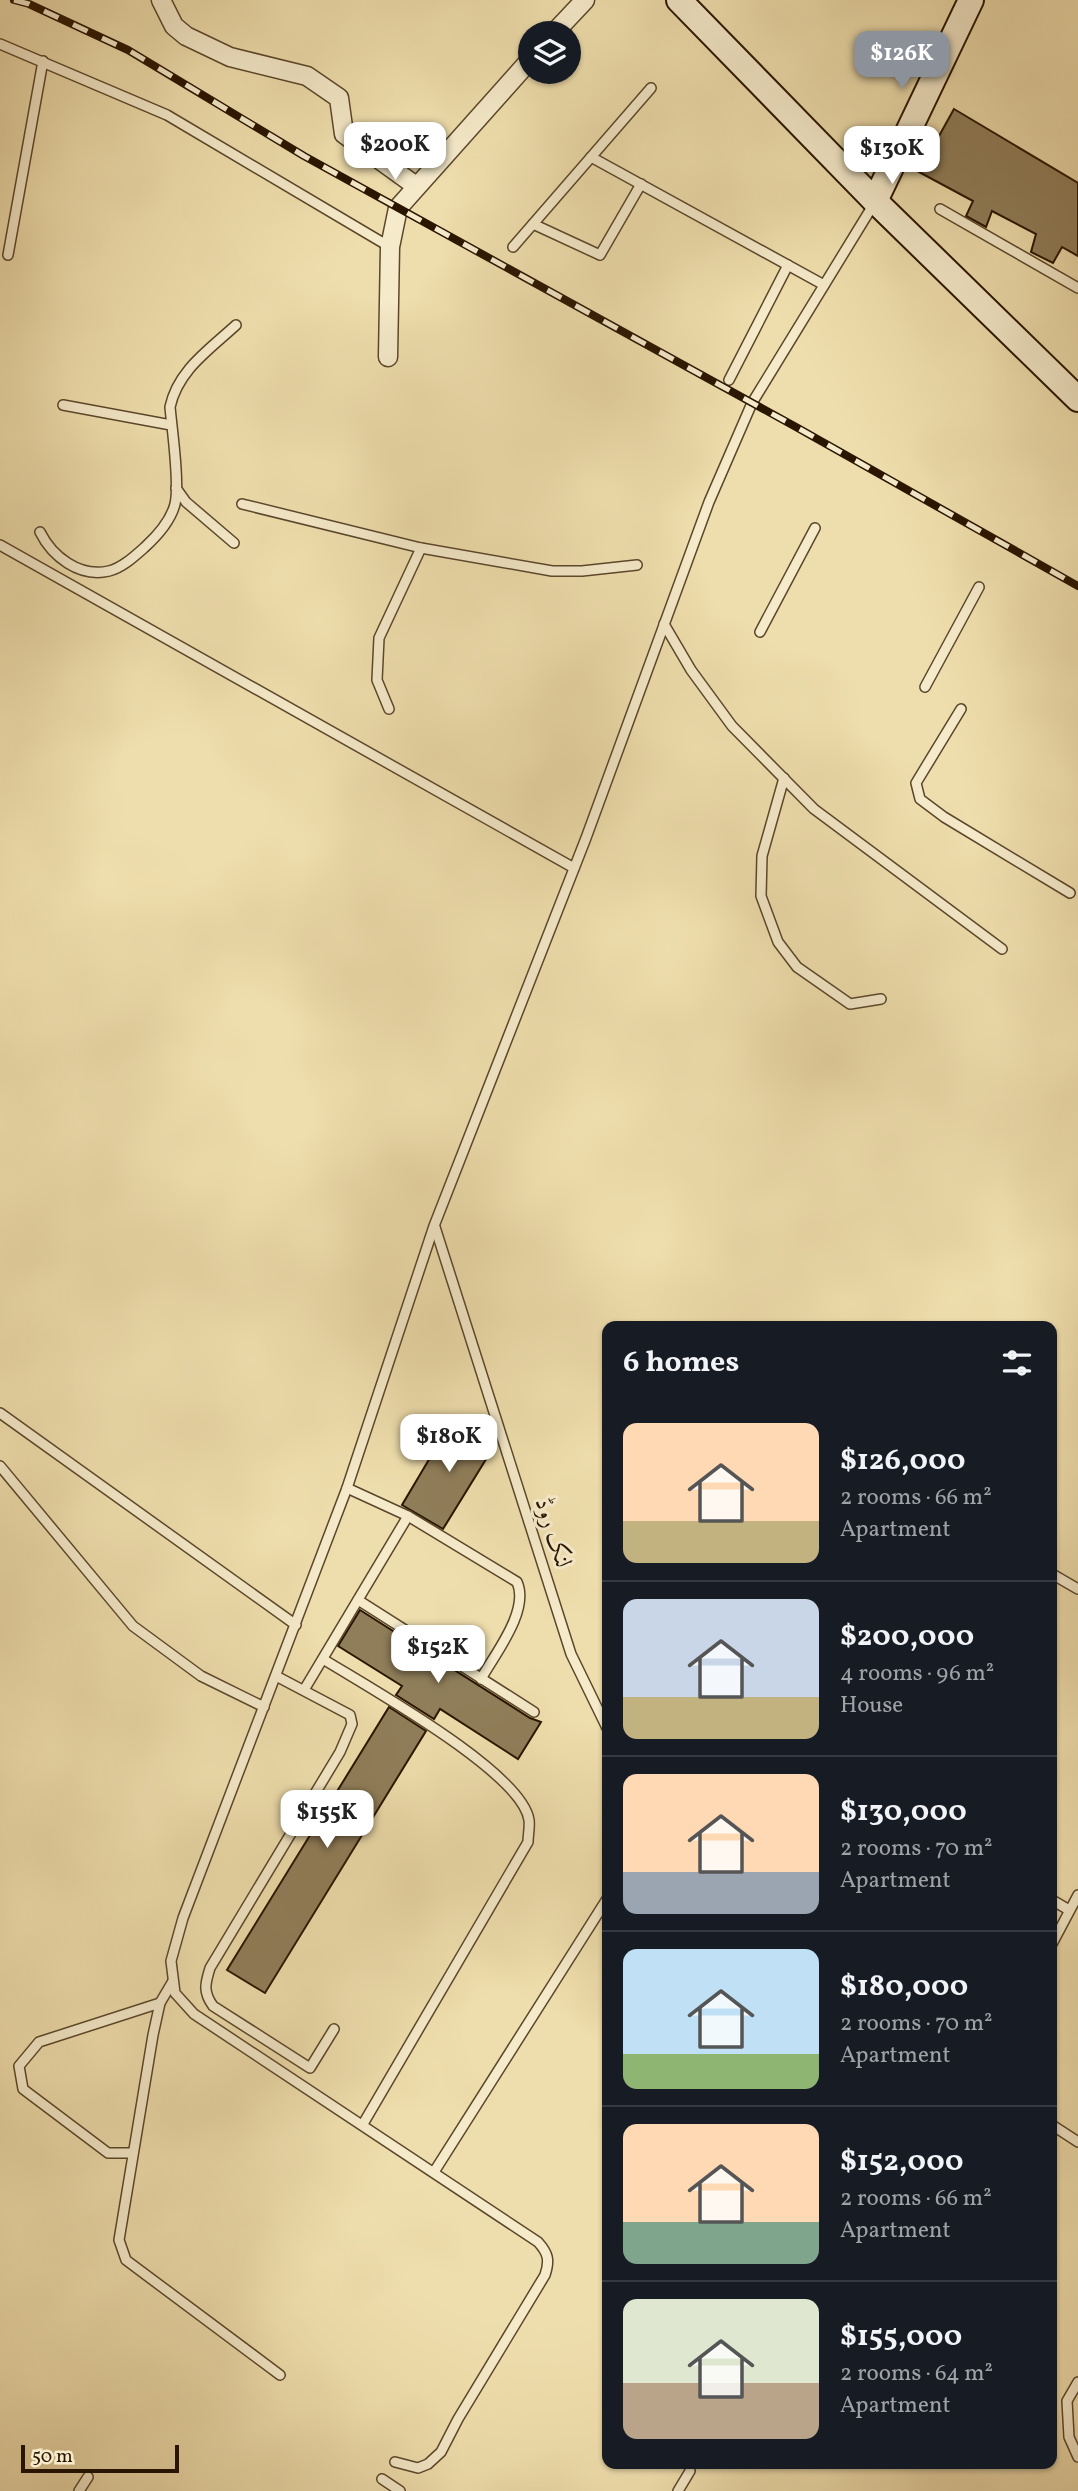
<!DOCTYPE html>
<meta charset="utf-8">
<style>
:root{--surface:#171b24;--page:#20242c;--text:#f1f3f6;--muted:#9ea1a6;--line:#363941;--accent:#8c9099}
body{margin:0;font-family:Vollkorn,Amiri,serif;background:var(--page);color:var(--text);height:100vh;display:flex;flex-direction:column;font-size:26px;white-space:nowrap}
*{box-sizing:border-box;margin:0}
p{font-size:23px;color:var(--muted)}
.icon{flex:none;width:38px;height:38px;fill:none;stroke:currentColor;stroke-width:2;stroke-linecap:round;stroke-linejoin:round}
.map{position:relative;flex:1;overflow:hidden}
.panel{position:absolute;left:602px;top:1321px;width:455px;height:1148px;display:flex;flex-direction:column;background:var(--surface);border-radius:14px;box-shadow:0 2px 5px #0004}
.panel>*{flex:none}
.fabs{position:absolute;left:518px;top:21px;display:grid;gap:14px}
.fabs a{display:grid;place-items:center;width:63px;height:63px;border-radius:50%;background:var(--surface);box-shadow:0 2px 5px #0004;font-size:35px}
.scale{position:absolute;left:21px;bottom:18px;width:158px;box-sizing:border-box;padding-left:7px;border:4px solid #2a1500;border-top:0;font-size:19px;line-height:24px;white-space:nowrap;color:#2a1500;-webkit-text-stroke:5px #f5eaca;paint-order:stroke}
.price{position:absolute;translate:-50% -60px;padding:0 16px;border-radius:14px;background:#fff;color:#222;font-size:23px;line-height:46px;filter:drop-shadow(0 2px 4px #0008)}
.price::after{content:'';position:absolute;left:50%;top:42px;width:21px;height:16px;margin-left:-10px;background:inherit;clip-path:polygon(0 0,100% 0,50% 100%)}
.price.on{background:var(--accent);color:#fff}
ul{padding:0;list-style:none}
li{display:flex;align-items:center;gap:21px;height:175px;padding:0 21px}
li+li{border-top:2px solid var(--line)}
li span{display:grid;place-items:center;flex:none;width:196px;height:140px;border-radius:14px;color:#555}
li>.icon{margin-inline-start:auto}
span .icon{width:84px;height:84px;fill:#fffc;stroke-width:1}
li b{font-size:30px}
h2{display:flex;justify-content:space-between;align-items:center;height:84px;padding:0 21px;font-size:30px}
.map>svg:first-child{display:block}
.building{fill:#907e5a;stroke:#2a1500;stroke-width:2}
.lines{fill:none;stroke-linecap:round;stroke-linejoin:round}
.lane-casing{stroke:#5b472b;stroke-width:12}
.street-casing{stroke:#5b472b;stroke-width:21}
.secondary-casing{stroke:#2a1500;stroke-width:28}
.lane{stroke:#f5eaca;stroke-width:9}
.street{stroke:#f5eaca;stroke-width:18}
.secondary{stroke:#f5eaca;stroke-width:24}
.rail-casing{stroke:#2a1500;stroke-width:8}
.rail{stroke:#f5eaca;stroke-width:5;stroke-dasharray:16;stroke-linecap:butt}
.labels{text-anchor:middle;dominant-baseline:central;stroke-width:6;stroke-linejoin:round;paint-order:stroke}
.street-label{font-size:24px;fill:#2a1500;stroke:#f5eaca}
</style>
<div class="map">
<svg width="1078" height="2491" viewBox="0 0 1078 2491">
<rect width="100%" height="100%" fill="#efdead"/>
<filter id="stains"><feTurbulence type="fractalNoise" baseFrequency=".00286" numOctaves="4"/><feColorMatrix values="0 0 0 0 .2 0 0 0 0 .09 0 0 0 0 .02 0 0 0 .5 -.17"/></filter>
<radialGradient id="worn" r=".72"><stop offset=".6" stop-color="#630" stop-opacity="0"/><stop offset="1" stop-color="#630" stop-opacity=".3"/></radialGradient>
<!-- building -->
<g class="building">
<polygon points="954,109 1078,183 1078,256 1062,247 1053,263 1031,252 1036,234 992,211 986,227 966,216 973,201 919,172"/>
<polygon points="453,1419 496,1443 443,1529 402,1505"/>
<polygon points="360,1610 530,1718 541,1722 518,1759 440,1709 434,1719 396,1695 402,1686 338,1646"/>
<polygon points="389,1707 426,1731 265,1993 227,1970"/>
</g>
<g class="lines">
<defs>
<g id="lane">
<polyline points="0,44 167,115 390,247"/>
<polyline points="591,157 824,285"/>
<polyline points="940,209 1078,288"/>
<polyline points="533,224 600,255 641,184"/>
<polyline points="513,247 651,88"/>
<polyline points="8,255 43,61"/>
<polyline points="729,380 788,265"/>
<polyline points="63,405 171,425"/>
<polyline points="176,488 186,502 234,543"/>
<polyline points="242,504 421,548 552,571 582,571 637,565"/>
<path d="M40,532c12,24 39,46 69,39 13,-3 26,-15 36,-24 12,-11 26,-27 30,-43 5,-19 -3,-75 -5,-97 8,-37 39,-57 66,-82"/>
<polyline points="0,545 574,868"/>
<polyline points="664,624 691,670 732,726 814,809 1002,949"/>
<polyline points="760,632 815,528"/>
<polyline points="925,687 979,587"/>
<polyline points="389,709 377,680 379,638 421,548"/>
<polyline points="961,709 916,783 920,799 944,817 1070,893"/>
<polyline points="784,778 762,856 761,896 778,942 797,967 850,1004 881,999"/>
<polyline points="435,1227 571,1654 607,1728"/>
<polyline points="0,1413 296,1625"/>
<polyline points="0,1466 133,1626 201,1676 264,1707"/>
<path d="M347,1488l61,28 109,66c13,29 -23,73 -36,97"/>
<polyline points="1052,1574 1078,1589"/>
<polyline points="358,1600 534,1712"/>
<path d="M323,1659c43,27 199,113 206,161 1,7 -1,15 -1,22l-165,282"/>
<path d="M276,1676l74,39 2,9 -12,28 -130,216c-5,16 -7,24 3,38l97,62 24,-39"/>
<polyline points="304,1690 408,1516"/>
<polyline points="1052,1900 1069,1910"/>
<polyline points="1052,1944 1078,1895"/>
<polyline points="173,1981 160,2003 153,2035 119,2240 126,2260 280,2375"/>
<polyline points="1052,2125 1078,2142"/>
<polyline points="133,2153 108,2153 23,2089 19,2066 39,2042 160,2003"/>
<polyline points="434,2172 607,1899"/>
<polyline points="1078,2382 1067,2401 1069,2437 1078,2457"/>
<path d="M395,2462l23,6 10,-4 13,-12 17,-33 87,-144c5,-15 3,-22 -7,-33l-344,-228 -19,-21 -4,-32 12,-43 164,-430 87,-262 152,-388 123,-336 43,-99 123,-201"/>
<polyline points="382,2479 400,2491"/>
<polyline points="79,2491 88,2477"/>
<polyline points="678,2491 690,2471"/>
</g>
<g id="street">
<polyline points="161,0 174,26 186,36 230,57 307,76 339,98 344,134 416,186"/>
<polyline points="554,33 585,0"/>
<polyline points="388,357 390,247 398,208 530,60"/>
</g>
<g id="secondary">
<polyline points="679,0 875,201 1078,399"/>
<polyline points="875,201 971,0"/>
</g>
</defs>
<!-- lane casing -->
<use href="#lane" class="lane-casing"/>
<!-- street casing -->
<use href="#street" class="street-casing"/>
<!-- secondary casing -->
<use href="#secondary" class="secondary-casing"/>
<!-- lane -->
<use href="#lane" class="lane"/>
<!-- street -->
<use href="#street" class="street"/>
<!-- secondary -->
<use href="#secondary" class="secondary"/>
<defs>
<polyline id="rail" points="14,0 29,4 128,50 304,156 796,427 1078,586"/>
</defs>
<!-- rail casing -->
<use href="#rail" class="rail-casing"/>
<!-- rail -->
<use href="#rail" class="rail"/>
</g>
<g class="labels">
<!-- street labels -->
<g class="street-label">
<text transform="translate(552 1533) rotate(72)">لنک روڈ</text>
</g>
</g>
<rect width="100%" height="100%" filter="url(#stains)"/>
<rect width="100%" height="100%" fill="url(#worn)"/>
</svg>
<div class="fabs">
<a><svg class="icon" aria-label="layers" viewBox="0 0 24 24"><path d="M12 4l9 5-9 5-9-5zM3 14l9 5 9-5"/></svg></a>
</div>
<div class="scale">50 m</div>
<b class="price on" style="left:902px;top:91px">$126K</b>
<b class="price" style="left:395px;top:182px">$200K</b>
<b class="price" style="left:892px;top:186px">$130K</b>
<b class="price" style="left:449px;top:1474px">$180K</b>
<b class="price" style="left:438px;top:1685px">$152K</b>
<b class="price" style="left:327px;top:1850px">$155K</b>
<section class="panel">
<h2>6 homes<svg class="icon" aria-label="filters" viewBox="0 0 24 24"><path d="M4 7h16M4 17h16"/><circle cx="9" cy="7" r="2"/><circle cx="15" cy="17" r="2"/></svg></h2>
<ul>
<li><span style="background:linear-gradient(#ffd9b3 70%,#c2b280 0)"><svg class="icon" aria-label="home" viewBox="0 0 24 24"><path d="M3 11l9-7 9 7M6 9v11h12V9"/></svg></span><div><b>$126,000</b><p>2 rooms · 66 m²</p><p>Apartment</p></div></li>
<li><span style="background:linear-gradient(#c9d6e8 70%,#c2b280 0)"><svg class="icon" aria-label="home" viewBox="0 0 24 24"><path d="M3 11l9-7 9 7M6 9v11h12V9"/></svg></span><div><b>$200,000</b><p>4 rooms · 96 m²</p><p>House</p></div></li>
<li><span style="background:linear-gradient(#ffd9b3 70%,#9aa5b1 0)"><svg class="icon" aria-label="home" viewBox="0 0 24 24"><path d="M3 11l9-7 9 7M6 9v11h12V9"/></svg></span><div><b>$130,000</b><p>2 rooms · 70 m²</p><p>Apartment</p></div></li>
<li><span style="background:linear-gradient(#bfe0f5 75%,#8fb573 0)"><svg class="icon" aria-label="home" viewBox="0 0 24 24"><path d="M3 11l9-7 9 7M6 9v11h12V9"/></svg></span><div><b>$180,000</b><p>2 rooms · 70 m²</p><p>Apartment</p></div></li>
<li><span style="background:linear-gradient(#ffd9b3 70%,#7fa58c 0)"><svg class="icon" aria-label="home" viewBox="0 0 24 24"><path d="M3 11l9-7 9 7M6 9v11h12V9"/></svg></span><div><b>$152,000</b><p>2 rooms · 66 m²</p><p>Apartment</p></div></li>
<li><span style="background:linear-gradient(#dfe7d0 60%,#b9a48a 0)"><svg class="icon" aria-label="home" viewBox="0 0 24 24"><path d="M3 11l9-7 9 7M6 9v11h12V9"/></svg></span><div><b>$155,000</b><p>2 rooms · 64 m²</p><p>Apartment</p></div></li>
</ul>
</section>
</div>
